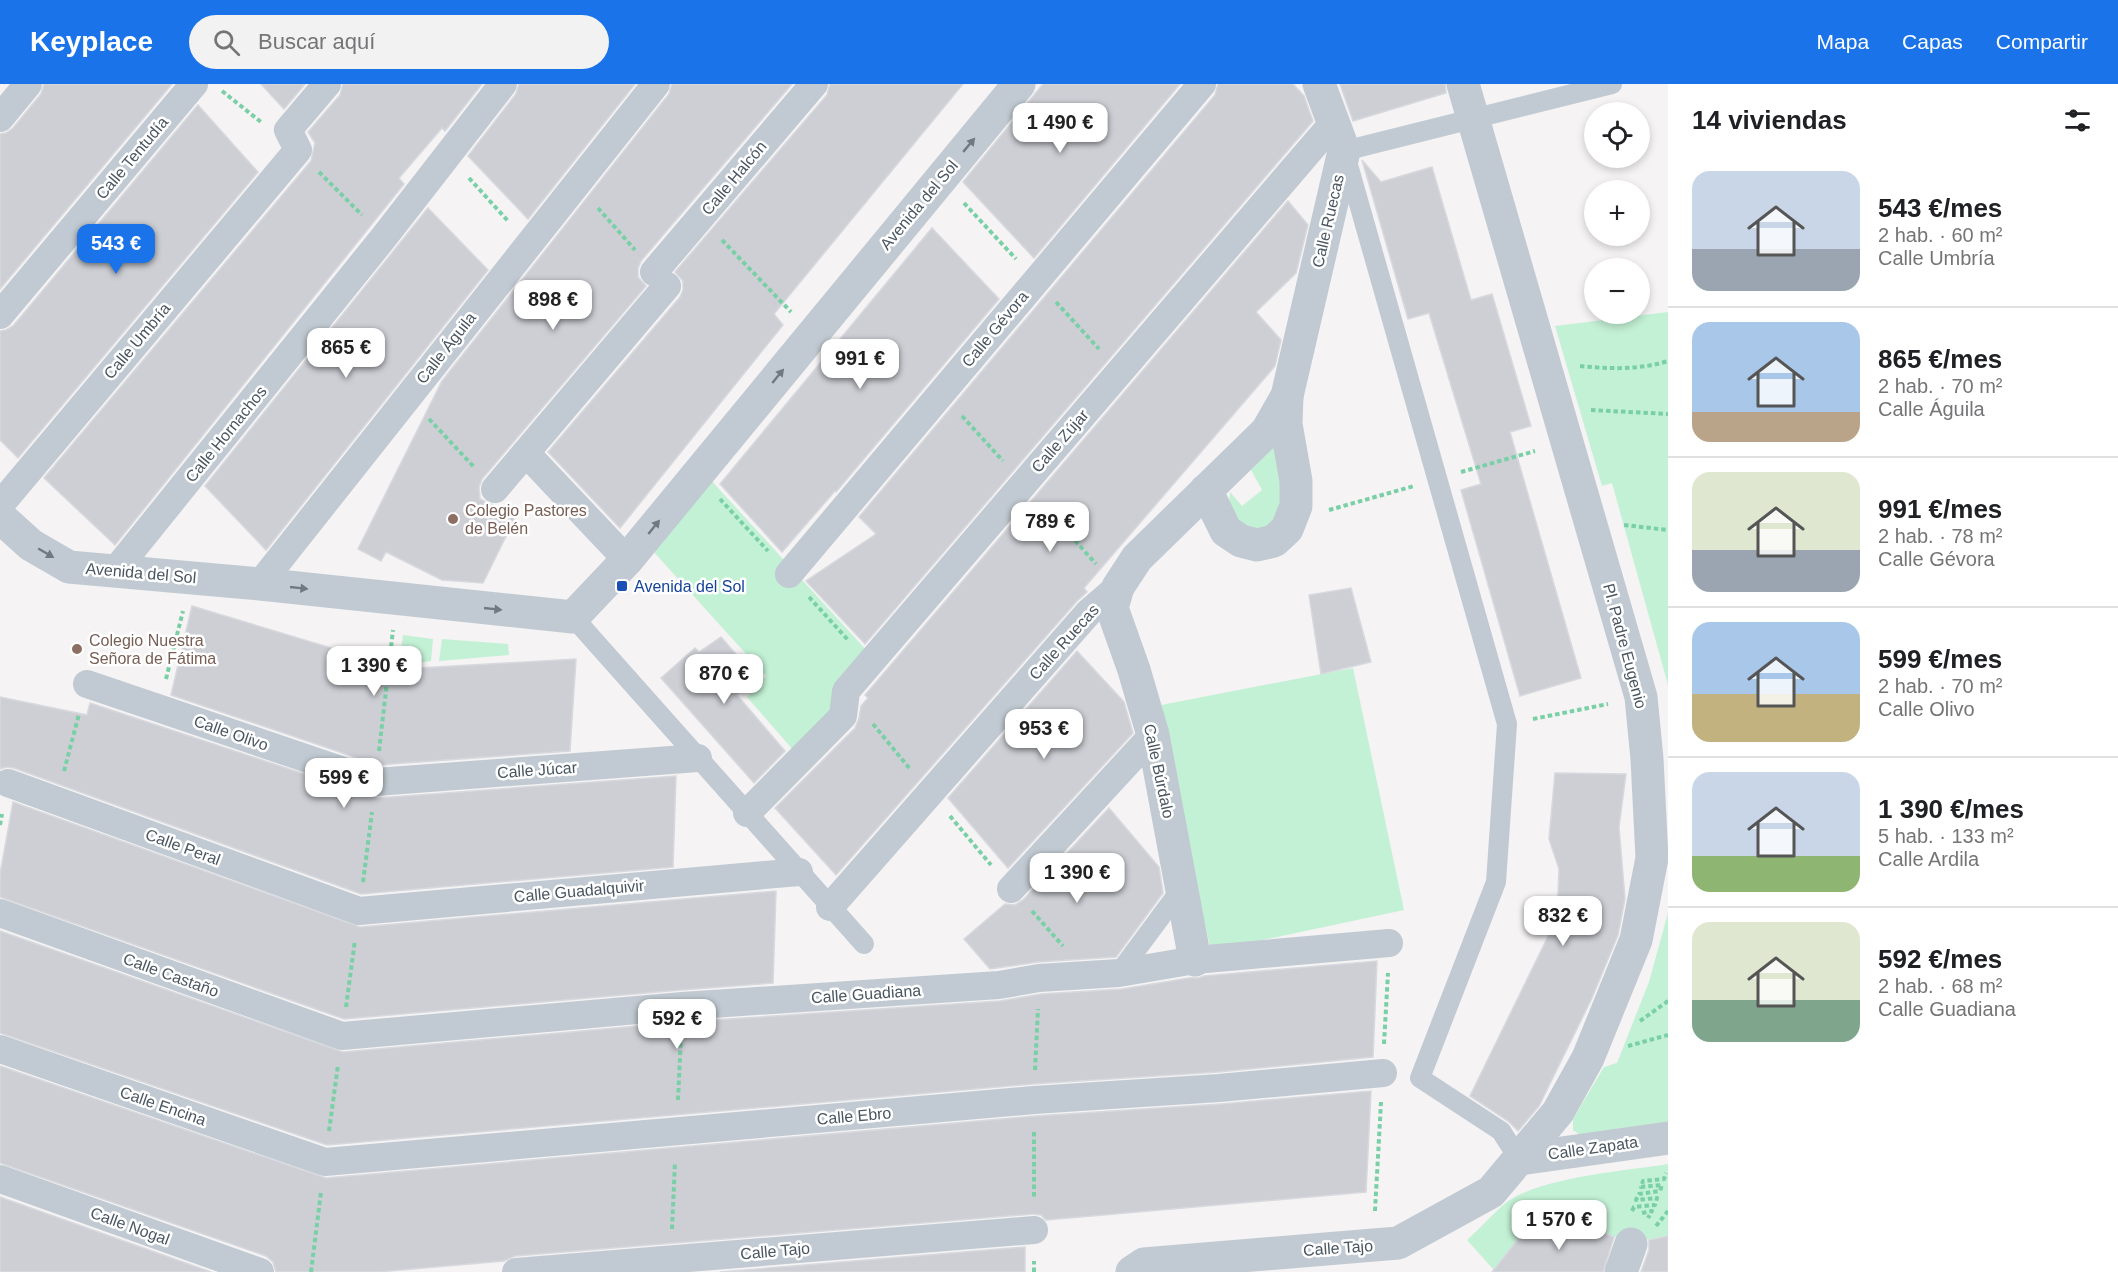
<!DOCTYPE html>
<html lang="es">
<meta charset="utf-8">
<style>
:root{--surface:#fff;--page:#f2f2f2;--text:#202124;--muted:#757577;--line:#e0e0e0;--accent:#1a73e8}
body{margin:0;font-family:Arial,sans-serif;background:var(--page);color:var(--text);height:100vh;display:flex;flex-direction:column;font-size:22px;white-space:nowrap}
*{box-sizing:border-box;margin:0}
p{font-size:20px;color:var(--muted)}
.icon{flex:none;width:33px;height:33px;fill:none;stroke:currentColor;stroke-width:2;stroke-linecap:round;stroke-linejoin:round}
.map{position:relative;flex:1;overflow:hidden}
.drawer{display:flex;flex-direction:column;background:var(--surface);width:450px}
.drawer>*{flex:none}
.buttons{position:absolute;left:1584px;top:18px;display:grid;gap:12px}
.buttons a{display:grid;place-items:center;width:66px;height:66px;border-radius:50%;background:var(--surface);box-shadow:0 3px 9px #0003;font-size:30px}
.price{position:absolute;translate:-50% -51px;padding:0 14px;border-radius:12px;background:#fff;color:#222;font-size:20px;line-height:39px;filter:drop-shadow(0 2px 3px #0008)}
.price::after{content:'';position:absolute;left:50%;top:36px;width:18px;height:14px;margin-left:-9px;background:inherit;clip-path:polygon(0 0,100% 0,50% 100%)}
.price.on{background:var(--accent);color:#fff}
ul{padding:0;list-style:none}
li{display:flex;align-items:center;gap:18px;height:150px;padding:0 24px}
li+li{border-top:2px solid var(--line)}
li span{display:grid;place-items:center;flex:none;width:168px;height:120px;border-radius:18px;color:#555}
li>.icon{margin-inline-start:auto}
span .icon{width:72px;height:72px;fill:#fffc;stroke-width:1}
li b{font-size:26px}
h2{display:flex;justify-content:space-between;align-items:center;height:72px;padding:0 24px;font-size:26px}
header{display:flex;align-items:center;gap:36px;box-sizing:border-box;height:84px;padding:0 30px;background:var(--accent);color:#fff}
header strong{font-size:28px}
nav{display:flex;gap:33px;margin-inline-start:auto;font-size:21px}
.search{width:420px;height:54px;background:var(--page);display:flex;align-items:center;gap:15px;box-sizing:border-box;padding:0 21px;border-radius:33px;color:var(--muted);font-size:22px}
main{display:flex;flex:1;min-height:0}
.map>svg:first-child{display:block}
.green{fill:#c3f1d5}
.building{fill:#cdcfd5;stroke:#d7d9de;stroke-width:1.5}
.lines{fill:none;stroke-linecap:round;stroke-linejoin:round}
.path{stroke:#7ad0a6;stroke-width:4;stroke-dasharray:4.5 3;stroke-linecap:butt}
.service{stroke:#c1cad2;stroke-width:20}
.pedestrian{stroke:#c1cad2;stroke-width:28}
.minor{stroke:#c1cad2;stroke-width:33}
.oneway{fill:#6e7983}
.education-dot{fill:#8d6e63;stroke:#fff;stroke-width:2}
.transit-dot{fill:#1a4fb4;stroke:#fff;stroke-width:2}
.labels{text-anchor:middle;dominant-baseline:central;stroke-width:5;stroke-linejoin:round;paint-order:stroke}
.street-label{font-size:16px;fill:#4a5661;stroke:#fff}
.education-label{font-size:16px;fill:#785e54;stroke:#fff;text-anchor:start}
.transit-label{font-size:16px;fill:#164399;stroke:#fff;text-anchor:start}
</style>
<header>
<strong>Keyplace</strong>
<div class="search"><svg class="icon" aria-label="search" viewBox="0 0 24 24"><circle cx="10" cy="10" r="6"/><path d="M15 15l6 6"/></svg>Buscar aquí</div>
<nav><a>Mapa</a><a>Capas</a><a>Compartir</a></nav>
</header>
<main>
<div class="map">
<svg width="1668" height="1188" viewBox="0 0 1668 1188">
<rect width="100%" height="100%" fill="#f5f3f3"/>
<!-- green -->
<g class="green">
<polygon points="1668,228 1668,601 1612,399 1602,402 1555,242"/>
<polygon points="1274,359 1284,418 1274,439 1258,452 1228,430 1230,408 1242,422 1262,406 1251,386"/>
<polygon points="708,393 879,580 794,667 747,613 766,592 652,466"/>
<polygon points="403,551 433,555 431,577 399,581"/>
<polygon points="442,555 508,560 509,571 439,577"/>
<polygon points="1353,584 1404,826 1211,867 1156,622"/>
<polygon points="1668,829 1668,1041 1583,1053 1573,1046 1573,1035 1604,983 1617,979 1649,898"/>
<path d="M1668,1080v72l-23,4 -7,5 -65,-24 -50,12 -29,37 -27,-30c14,-12 26,-27 40,-38 35,-25 118,-31 161,-38z"/>
</g>
<!-- building -->
<g class="building">
<polygon points="44,0 172,0 0,205 0,50 6,49 13,44 41,10"/>
<polygon points="261,0 305,0 284,25"/>
<polygon points="343,0 482,0 445,47 442,44 399,94 404,100 115,461 44,394 311,77 315,59 308,48 340,11"/>
<polygon points="519,0 635,0 528,135 468,72 516,10"/>
<polygon points="672,0 792,0 641,177 638,184 638,193 646,202 482,395 479,403 480,415 516,432 483,499 442,496 386,468 381,477 358,465 442,297 669,10"/>
<polygon points="830,0 963,0 774,230 783,241 620,444 548,368 680,213 683,206 683,197 675,188 827,11"/>
<polygon points="1043,0 1180,0 1034,174 963,98"/>
<polygon points="1218,0 1293,0 1304,12 1313,37 865,560 806,497 876,450 859,433 1215,11"/>
<polygon points="1340,0 1445,0 1446,9 1353,37"/>
<polygon points="198,21 258,88 18,374 0,356 0,247 6,246 13,242"/>
<polygon points="1362,76 1381,98 1432,83 1471,216 1492,210 1531,342 1510,348 1581,594 1520,612 1461,406 1481,400 1429,229 1408,235"/>
<polygon points="1288,117 1308,141 1296,189 1256,228 1281,256 1275,282 1084,504 1087,508 1077,517 836,791 775,724 855,644 859,634 861,622 868,614 865,611"/>
<polygon points="428,124 488,186 266,466 205,402"/>
<polygon points="932,144 999,215 836,408 835,407 782,468 720,400"/>
<polygon points="1351,504 1371,578 1321,590 1309,511"/>
<polygon points="192,522 401,585 576,575 570,667 378,681 171,611"/>
<polygon points="721,553 756,593 737,611 785,667 754,699 661,594 695,564 699,568"/>
<polygon points="1077,567 1124,618 1133,649 1008,784 948,714"/>
<polygon points="0,613 87,631 90,619 377,714 676,692 673,783 361,810 14,684 6,683 0,685"/>
<polygon points="1555,689 1626,690 1619,743 1625,815 1618,851 1592,914 1539,1022 1518,1047 1508,1037 1470,1012 1557,834 1559,785 1549,755"/>
<polygon points="13,718 360,843 776,807 773,899 681,906 344,935 0,813 0,790"/>
<polygon points="1109,724 1159,783 1163,809 1116,873 1038,878 990,885 964,855 1005,820 1015,821 1023,816"/>
<polygon points="0,847 343,968 683,938 1000,917 1041,910 1122,905 1189,894 1198,894 1204,892 1377,877 1373,973 1218,988 1033,1000 327,1061 0,949"/>
<polygon points="0,982 326,1094 1035,1032 1221,1020 1371,1007 1366,1108 1046,1136 1041,1131 1033,1130 515,1172 504,1177 378,1188 276,1188 273,1178 266,1172 0,1079"/>
<polygon points="0,1113 211,1188 0,1188"/>
<polygon points="1573,1137 1614,1153 1603,1188 1492,1188 1523,1149"/>
<polygon points="1668,1152 1668,1188 1641,1188 1649,1166 1649,1156"/>
<polygon points="1025,1163 1025,1188 720,1188"/>
</g>
<g class="lines">
<!-- path -->
<g class="path">
<polyline points="222,7 261,38"/>
<polyline points="319,88 362,131"/>
<polyline points="469,94 508,137"/>
<polyline points="964,119 1016,175"/>
<polyline points="598,124 635,166"/>
<polyline points="722,156 791,228"/>
<polyline points="1056,218 1099,265"/>
<path d="M1580,282c28,3 60,4 88,-5"/>
<polyline points="1591,326 1668,330"/>
<polyline points="962,332 1003,377"/>
<polyline points="429,335 475,384"/>
<polyline points="1461,388 1535,367"/>
<polyline points="720,415 768,467"/>
<polyline points="1045,423 1096,480"/>
<polyline points="1329,426 1414,402"/>
<polyline points="1624,441 1668,446"/>
<polyline points="809,513 848,556"/>
<polyline points="166,595 183,527"/>
<polyline points="1533,635 1608,620"/>
<polyline points="873,640 910,685"/>
<polyline points="379,667 393,546"/>
<polyline points="64,687 79,630"/>
<polyline points="950,732 991,781"/>
<polyline points="0,741 2,730"/>
<polyline points="363,798 372,728"/>
<polyline points="1032,827 1063,862"/>
<polyline points="346,923 355,856"/>
<polyline points="1640,937 1668,917"/>
<polyline points="1384,960 1388,889"/>
<polyline points="1628,962 1668,951"/>
<polyline points="1035,986 1038,925"/>
<polyline points="678,1016 681,952"/>
<polyline points="329,1047 338,981"/>
<polyline points="1034,1048 1034,1115"/>
<polyline points="1375,1127 1381,1018"/>
<polyline points="1632,1127 1634,1123 1655,1121 1657,1114 1636,1116 1639,1110 1660,1107 1662,1101 1641,1103 1643,1097 1664,1095 1666,1089"/>
<polyline points="1642,1129 1652,1127 1648,1134"/>
<polyline points="1656,1142 1668,1127"/>
<polyline points="672,1145 675,1078"/>
<polyline points="311,1188 321,1108"/>
<polyline points="1034,1188 1034,1177"/>
</g>
<!-- service -->
<g class="service">
<polyline points="573,533 864,860"/>
<polyline points="1119,889 1182,804"/>
<polyline points="1519,1075 1501,1047 1420,994 1496,798 1507,640 1344,67 1612,0"/>
</g>
<!-- pedestrian -->
<g class="pedestrian">
<polyline points="0,34 28,0"/>
<polyline points="654,188 814,0"/>
<polyline points="0,231 194,0"/>
<polyline points="526,369 627,476"/>
<polyline points="495,405 667,202"/>
<polyline points="0,421 298,66 288,46 327,0"/>
<polyline points="115,487 384,153 503,0"/>
<polyline points="789,490 1202,0"/>
<polyline points="260,500 656,0"/>
<polyline points="87,600 376,698 698,674"/>
<polyline points="8,699 359,827 799,788"/>
<polyline points="747,729 843,632 846,607 1334,38"/>
<polyline points="1011,805 1153,651"/>
<polyline points="830,823 1089,528 1118,503"/>
<polyline points="0,829 342,952 682,922 999,901 1039,894 1119,889 1195,876 1389,859"/>
<polyline points="0,965 325,1078 1034,1016 1219,1004 1383,989"/>
<polyline points="0,1095 260,1188"/>
<polyline points="516,1188 1034,1146"/>
</g>
<!-- minor -->
<g class="minor">
<polyline points="1206,406 1226,447 1241,457 1257,461 1274,457 1287,445 1296,422 1296,397 1286,340 1287,312"/>
<polyline points="0,433 31,461 69,483 260,500 573,533 627,476 1019,0"/>
<polyline points="1195,876 1153,651 1134,586 1112,524 1118,503 1137,474 1267,347 1287,312 1344,67 1319,0"/>
<polyline points="1519,1075 1668,1054"/>
<polyline points="1132,1188 1144,1180 1398,1159 1491,1108 1558,1028 1588,974 1636,856 1652,774 1647,675 1641,613 1463,0"/>
<polyline points="1621,1188 1631,1160"/>
</g>
</g>
<!-- one-way arrows -->
<defs><path id="oneway-solid" d="M-6-.8H1V-3.2L6.5 0L1 3.2V.8H-6Z" transform="scale(1.5)"/></defs>
<g class="oneway">
<use href="#oneway-solid" transform="translate(969 61) rotate(-50)"/>
<use href="#oneway-solid" transform="translate(778 292) rotate(-51)"/>
<use href="#oneway-solid" transform="translate(654 443) rotate(-51)"/>
<use href="#oneway-solid" transform="translate(46 469) rotate(30)"/>
<use href="#oneway-solid" transform="translate(299 504) rotate(6)"/>
<use href="#oneway-solid" transform="translate(493 525) rotate(6)"/>
</g>
<!-- markers -->
<g class="education-dot">
<circle cx="453" cy="435" r="6"/>
<circle cx="77" cy="565" r="6"/>
</g>
<rect class="transit-dot" x="616" y="496" width="12" height="12" rx="3"/>
<g class="labels">
<!-- street labels -->
<g class="street-label">
<text transform="translate(132 74) rotate(-50)">Calle Tentudía</text>
<text transform="translate(734 94) rotate(-50)">Calle Halcón</text>
<text transform="translate(919 121) rotate(-50)">Avenida del Sol</text>
<text transform="translate(1328 137) rotate(-77)">Calle Ruecas</text>
<text transform="translate(995 245) rotate(-50)">Calle Gévora</text>
<text transform="translate(137 257) rotate(-50)">Calle Umbría</text>
<text transform="translate(446 264) rotate(-52)">Calle Águila</text>
<text transform="translate(226 350) rotate(-51)">Calle Hornachos</text>
<text transform="translate(1060 357) rotate(-49)">Calle Zújar</text>
<text transform="translate(141 489) rotate(5)">Avenida del Sol</text>
<text transform="translate(1064 558) rotate(-48)">Calle Ruecas</text>
<text transform="translate(1625 562) rotate(75)">Pl. Padre Eugenio</text>
<text transform="translate(231 649) rotate(19)">Calle Olivo</text>
<text transform="translate(537 686) rotate(-4)">Calle Júcar</text>
<text transform="translate(1159 687) rotate(78)">Calle Búrdalo</text>
<text transform="translate(183 763) rotate(20)">Calle Peral</text>
<text transform="translate(579 807) rotate(-5)">Calle Guadalquivir</text>
<text transform="translate(171 891) rotate(20)">Calle Castaño</text>
<text transform="translate(866 910) rotate(-4)">Calle Guadiana</text>
<text transform="translate(163 1022) rotate(19)">Calle Encina</text>
<text transform="translate(854 1032) rotate(-5)">Calle Ebro</text>
<text transform="translate(1593 1064) rotate(-8)">Calle Zapata</text>
<text transform="translate(130 1142) rotate(20)">Calle Nogal</text>
<text transform="translate(1338 1164) rotate(-4)">Calle Tajo</text>
<text transform="translate(775 1167) rotate(-5)">Calle Tajo</text>
</g>
<!-- education labels -->
<g class="education-label">
<text x="465" y="426">Colegio Pastores<tspan x="465" dy="18">de Belén</tspan></text>
<text x="89" y="556">Colegio Nuestra<tspan x="89" dy="18">Señora de Fátima</tspan></text>
</g>
<!-- transit labels -->
<g class="transit-label">
<text x="634" y="502">Avenida del Sol</text>
</g>
</g>
</svg>
<div class="buttons">
<a><svg class="icon" aria-label="locate" viewBox="0 0 24 24"><circle cx="12" cy="12" r="6"/><path d="M12 2v4M12 18v4M2 12h4M18 12h4"/></svg></a>
<a>+</a>
<a>−</a>
</div>
<b class="price" style="left:1060px;top:70px">1 490 €</b>
<b class="price on" style="left:116px;top:191px">543 €</b>
<b class="price" style="left:553px;top:247px">898 €</b>
<b class="price" style="left:346px;top:295px">865 €</b>
<b class="price" style="left:860px;top:306px">991 €</b>
<b class="price" style="left:1050px;top:469px">789 €</b>
<b class="price" style="left:374px;top:613px">1 390 €</b>
<b class="price" style="left:724px;top:621px">870 €</b>
<b class="price" style="left:1044px;top:676px">953 €</b>
<b class="price" style="left:344px;top:725px">599 €</b>
<b class="price" style="left:1077px;top:820px">1 390 €</b>
<b class="price" style="left:1563px;top:863px">832 €</b>
<b class="price" style="left:677px;top:966px">592 €</b>
<b class="price" style="left:1559px;top:1167px">1 570 €</b>
</div>
<section class="drawer">
<h2>14 viviendas<svg class="icon" aria-label="filters" viewBox="0 0 24 24"><path d="M4 7h16M4 17h16"/><circle cx="9" cy="7" r="2"/><circle cx="15" cy="17" r="2"/></svg></h2>
<ul>
<li><span style="background:linear-gradient(#c9d6e8 65%,#9aa5b1 0)"><svg class="icon" aria-label="home" viewBox="0 0 24 24"><path d="M3 11l9-7 9 7M6 9v11h12V9"/></svg></span><div><b>543 €/mes</b><p>2 hab. · 60 m²</p><p>Calle Umbría</p></div></li>
<li><span style="background:linear-gradient(#a9c7e8 75%,#b9a48a 0)"><svg class="icon" aria-label="home" viewBox="0 0 24 24"><path d="M3 11l9-7 9 7M6 9v11h12V9"/></svg></span><div><b>865 €/mes</b><p>2 hab. · 70 m²</p><p>Calle Águila</p></div></li>
<li><span style="background:linear-gradient(#dfe7d0 65%,#9aa5b1 0)"><svg class="icon" aria-label="home" viewBox="0 0 24 24"><path d="M3 11l9-7 9 7M6 9v11h12V9"/></svg></span><div><b>991 €/mes</b><p>2 hab. · 78 m²</p><p>Calle Gévora</p></div></li>
<li><span style="background:linear-gradient(#a9c7e8 60%,#c2b280 0)"><svg class="icon" aria-label="home" viewBox="0 0 24 24"><path d="M3 11l9-7 9 7M6 9v11h12V9"/></svg></span><div><b>599 €/mes</b><p>2 hab. · 70 m²</p><p>Calle Olivo</p></div></li>
<li><span style="background:linear-gradient(#c9d6e8 70%,#8fb573 0)"><svg class="icon" aria-label="home" viewBox="0 0 24 24"><path d="M3 11l9-7 9 7M6 9v11h12V9"/></svg></span><div><b>1 390 €/mes</b><p>5 hab. · 133 m²</p><p>Calle Ardila</p></div></li>
<li><span style="background:linear-gradient(#dfe7d0 65%,#7fa58c 0)"><svg class="icon" aria-label="home" viewBox="0 0 24 24"><path d="M3 11l9-7 9 7M6 9v11h12V9"/></svg></span><div><b>592 €/mes</b><p>2 hab. · 68 m²</p><p>Calle Guadiana</p></div></li>
</ul>
</section>
</main>
